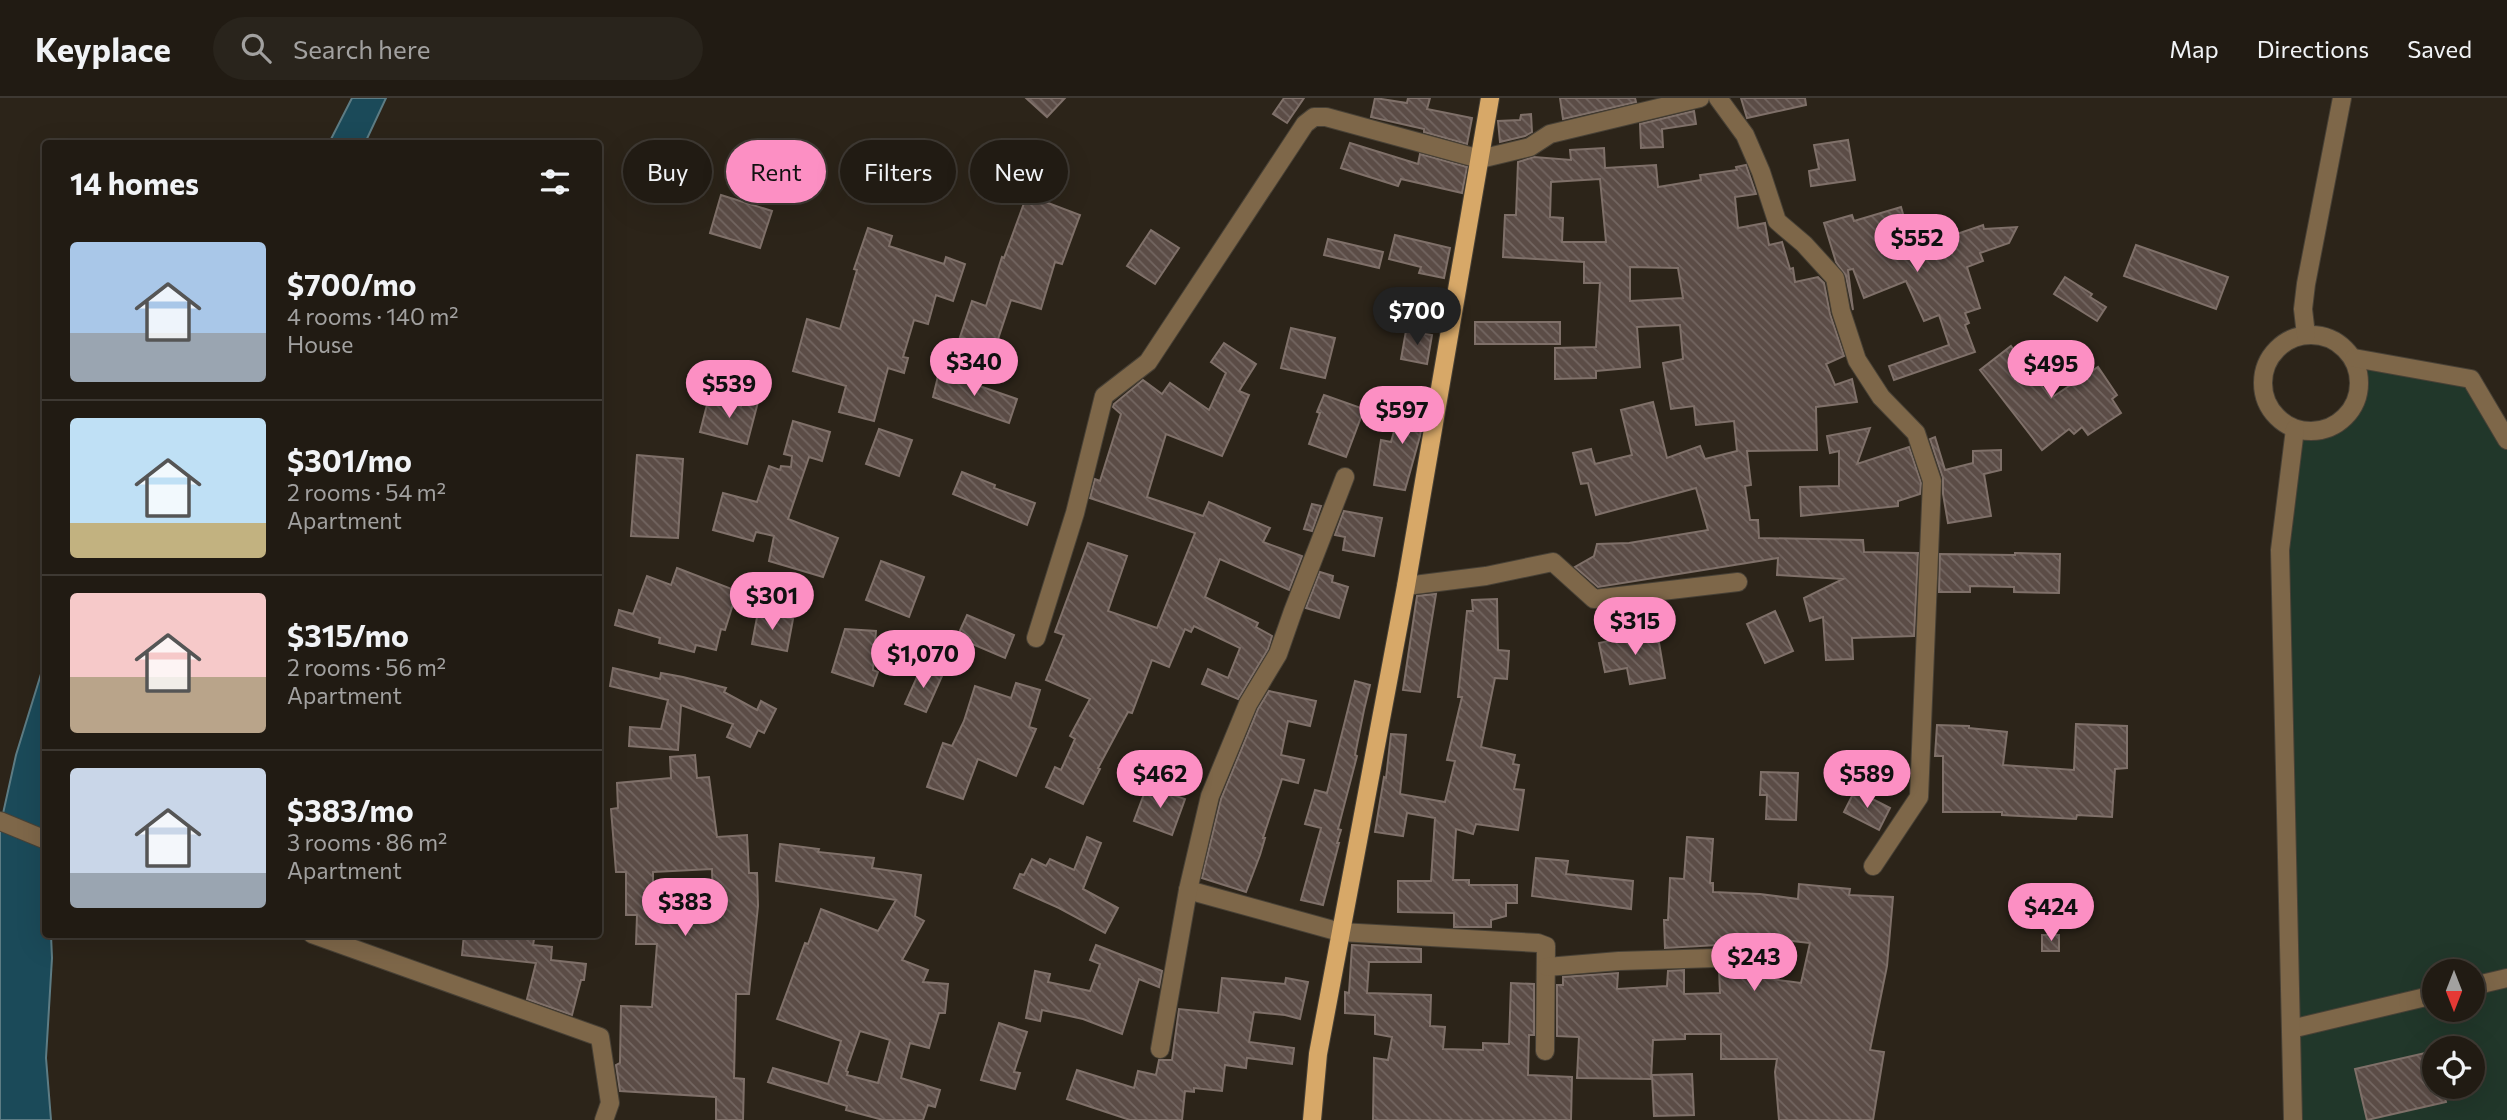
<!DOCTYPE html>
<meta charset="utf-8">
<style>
:root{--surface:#211b13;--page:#29241c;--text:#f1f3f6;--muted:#a2a1a0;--line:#3e3933;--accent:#fc8fc3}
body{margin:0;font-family:Commissioner,sans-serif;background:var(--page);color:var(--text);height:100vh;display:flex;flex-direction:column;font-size:26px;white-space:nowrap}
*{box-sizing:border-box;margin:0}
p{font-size:23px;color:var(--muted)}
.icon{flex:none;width:38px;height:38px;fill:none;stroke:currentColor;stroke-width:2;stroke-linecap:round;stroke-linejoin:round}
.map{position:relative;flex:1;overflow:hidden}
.panel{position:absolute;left:42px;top:42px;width:560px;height:798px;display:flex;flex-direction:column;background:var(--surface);border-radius:7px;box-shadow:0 7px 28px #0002,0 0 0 2px var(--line)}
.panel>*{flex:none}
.guide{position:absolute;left:623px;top:42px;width:665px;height:63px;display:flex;gap:14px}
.needle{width:46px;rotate:180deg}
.tools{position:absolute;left:2422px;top:861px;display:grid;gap:14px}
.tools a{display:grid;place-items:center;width:63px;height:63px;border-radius:50%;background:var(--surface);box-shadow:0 7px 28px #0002,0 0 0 2px var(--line);font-size:35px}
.price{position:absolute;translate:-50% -60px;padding:0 16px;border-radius:24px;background:var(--accent);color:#111;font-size:23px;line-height:46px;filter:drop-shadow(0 2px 4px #0008)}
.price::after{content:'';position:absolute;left:50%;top:42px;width:21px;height:16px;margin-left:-10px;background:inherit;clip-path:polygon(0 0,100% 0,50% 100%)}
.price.current{background:#222;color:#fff}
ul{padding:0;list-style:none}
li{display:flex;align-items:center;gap:21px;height:175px;padding:0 28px}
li+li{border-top:2px solid var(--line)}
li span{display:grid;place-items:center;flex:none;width:196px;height:140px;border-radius:7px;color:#555}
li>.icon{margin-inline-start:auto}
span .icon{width:84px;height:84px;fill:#fffc;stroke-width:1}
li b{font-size:30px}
h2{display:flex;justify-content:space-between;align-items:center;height:84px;padding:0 28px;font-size:30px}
.pill{padding:0 24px;border-radius:32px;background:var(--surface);box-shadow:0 7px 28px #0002,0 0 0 2px var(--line);font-size:24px;line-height:63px}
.pill.current{background:var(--accent);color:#111}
header{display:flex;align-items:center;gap:42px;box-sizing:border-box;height:98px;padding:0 35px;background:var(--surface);border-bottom:2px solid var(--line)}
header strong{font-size:33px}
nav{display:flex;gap:38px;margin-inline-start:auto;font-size:24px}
.search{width:490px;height:63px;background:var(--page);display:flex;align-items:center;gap:18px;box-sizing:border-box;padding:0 24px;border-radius:38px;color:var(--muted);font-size:26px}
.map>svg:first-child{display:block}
.park{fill:#21372a;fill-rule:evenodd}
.water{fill:#1b4a59;stroke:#5d7c84;stroke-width:2}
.building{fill:url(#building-back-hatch);stroke:#7f7069;stroke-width:2;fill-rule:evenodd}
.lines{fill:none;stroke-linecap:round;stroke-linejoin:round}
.minor-casing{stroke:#484136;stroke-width:20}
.major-casing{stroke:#484136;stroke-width:20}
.minor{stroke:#7e6749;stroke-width:18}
.major{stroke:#d7a868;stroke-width:18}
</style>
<header>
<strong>Keyplace</strong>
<div class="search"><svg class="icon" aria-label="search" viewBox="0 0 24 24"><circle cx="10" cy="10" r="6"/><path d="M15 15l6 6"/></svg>Search here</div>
<nav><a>Map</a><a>Directions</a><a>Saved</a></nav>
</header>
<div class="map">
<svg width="2507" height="1022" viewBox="0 0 2507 1022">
<defs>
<pattern id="building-back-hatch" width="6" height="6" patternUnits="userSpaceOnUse" patternTransform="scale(1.75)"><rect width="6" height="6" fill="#5b4c46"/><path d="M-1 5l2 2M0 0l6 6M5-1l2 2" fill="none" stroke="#736661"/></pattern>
</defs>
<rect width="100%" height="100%" fill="#2c2419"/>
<!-- park -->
<path class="park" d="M2354,260l117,21 36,61v680h-214l-13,-570 15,-121c50,7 74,-24 59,-71zM2434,873h39v39h-39zM2434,950h39v39h-39z"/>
<!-- water -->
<g class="water">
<polygon points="352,0 386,0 365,45 329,45"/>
<polygon points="45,563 46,836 51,837 52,860 46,960 51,1022 0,1022 0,729 16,657"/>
</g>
<!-- building -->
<g class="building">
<polygon points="1026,0 1065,0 1047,19"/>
<polygon points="1284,0 1304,0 1287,25 1273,16"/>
<polygon points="1375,0 1407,5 1408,0 1430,0 1427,11 1472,20 1467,46 1424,34 1424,31 1371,19"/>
<polygon points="1560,0 1635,0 1636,4 1563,21"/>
<polygon points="1741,0 1805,0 1806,7 1747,20"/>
<polygon points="1694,13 1696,26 1662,31 1663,49 1641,50 1640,26"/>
<polygon points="1531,16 1532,34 1525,38 1500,44 1498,23 1520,22 1521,17"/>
<polygon points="1848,42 1855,82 1811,88 1809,73 1819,71 1814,47"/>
<polygon points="1350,45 1418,66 1420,56 1467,69 1462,95 1401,81 1398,88 1341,70"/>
<path d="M1604,50l1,20 51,-3 2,22 43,-7 -1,-5 37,-5 -1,-3 10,-2 10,29 -21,3 3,31 27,-5 4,22 13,-3 8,27 3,-1 2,14 23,-5 6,6 6,31 14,42 -18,8 9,21 17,-6 5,23 -41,5 1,43 -70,1 4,34 -6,1 5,34h8l1,18 104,2 1,12 54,1 -4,83 -62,2 1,21 -27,1 -3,-43 -13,4 -6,-23 39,-19 -66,-4 1,-17 -180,29 -23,-20 19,-11 3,-12 32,-1 79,-13 -12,-42 -100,27 -8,-32 -7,1 -8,-31 18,-4 4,15 37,-9 -11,-45 32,-8 14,56 33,-12 5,13 32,-8 -3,-30 -38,4 -2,-19 -23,3 -8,-46 20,-4 -3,-34 -43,2 3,40 -44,4v7l-41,1v-31l41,-1 4,-64h-16v-21l-81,-5 2,-42h11l2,-53 16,-5 37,3 -1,-10zM1600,81l6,63h-44l1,-24 -13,-1 1,-35zM1630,169l48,1 5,30 -53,3z"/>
<polygon points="721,97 772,113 760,150 710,135"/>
<polygon points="1027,97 1080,117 1062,166 1055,164 1041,211 1011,202 995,250 960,239 972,203 986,208 1002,159 1004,160"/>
<polygon points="1901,109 1913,151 1983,127 1984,131 2017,129 2009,145 1980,155 1983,163 1967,169 1980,210 1965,215 1969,225 1965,227 1975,254 1894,282 1889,268 1949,247 1939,217 1924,223 1906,183 1864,200 1853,171 1848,172 1853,212 1846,178 1836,164 1824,125 1852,117 1854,123"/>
<polygon points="868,130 892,138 889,148 944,166 946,159 965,166 953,203 936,197 928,226 914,222 903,259 908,260 904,275 888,270 874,323 839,314 846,288 793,273 807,221 840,231 857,172 854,171"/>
<polygon points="1151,132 1179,150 1155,186 1127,168"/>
<polygon points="1395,137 1450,150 1444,180 1419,175 1421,169 1389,161"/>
<polygon points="1328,141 1383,154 1379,170 1324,157"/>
<polygon points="2136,147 2228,179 2216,211 2124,178"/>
<polygon points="2065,179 2092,196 2090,199 2106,209 2097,223 2054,196"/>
<rect x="1475" y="224" width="85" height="22"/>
<polygon points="1291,230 1335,240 1325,280 1281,270"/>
<polygon points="1406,233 1432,237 1427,266 1401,261"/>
<polygon points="1224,245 1256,266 1239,293 1249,297 1222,358 1166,336 1147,399 1203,418 1209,404 1270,430 1263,444 1302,458 1289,492 1220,461 1205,499 1258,525 1256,529 1272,538 1268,551 1238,601 1202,586 1208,571 1228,580 1240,550 1194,528 1191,534 1185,531 1169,569 1152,562 1132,615 1128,614 1098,670 1100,671 1083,706 1046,689 1055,669 1061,672 1075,641 1070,638 1090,601 1046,582 1064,537 1055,534 1088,445 1127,458 1108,513 1157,530 1195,435 1090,400 1095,381 1100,383 1121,316 1113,309 1114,306 1143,282 1162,296 1170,285 1209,312 1226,275 1211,264"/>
<polygon points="2011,248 2051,300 2098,269 2117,297 2112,301 2121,315 2088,337 2082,329 2074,336 2069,331 2042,352 1980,272"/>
<polygon points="939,274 1017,301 1009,325 933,299"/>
<polygon points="1412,291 1428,293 1420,338 1405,392 1374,387 1381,342 1391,344 1397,323 1406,326"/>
<polygon points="1324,297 1364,311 1346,359 1309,346 1320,315 1317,314"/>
<polygon points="709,299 741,308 742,300 758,304 747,346 700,334"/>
<polygon points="793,323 830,334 822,363 809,359 788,421 838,440 823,479 769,463 774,438 756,434 753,443 713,432 723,395 757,404 769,368 780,372 781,368 791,369 792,358 784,356"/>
<polygon points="1870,330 1857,366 1909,349 1921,385 1920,396 1898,403 1898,408 1801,418 1800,389 1839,388 1839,353 1830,355 1827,338"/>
<polygon points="879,331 912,342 899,378 866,366"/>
<polygon points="1935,339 1945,372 1973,365 1973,353 2001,352 2001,372 1984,376 1991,418 1948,425 1943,396 1943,380 1930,341"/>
<polygon points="637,357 683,361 678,440 631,438"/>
<polygon points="962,374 995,387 994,390 1035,405 1027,427 953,396"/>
<polygon points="1312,406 1321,408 1312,433 1304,431"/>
<polygon points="1344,413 1382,420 1374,458 1343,452 1345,439 1335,437"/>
<polygon points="2015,455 2060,456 2059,495 2014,494 2014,489 1970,488 1970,494 1939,494 1940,456 2015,457"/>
<polygon points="881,463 924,479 909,519 866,502"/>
<polygon points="677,470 737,493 725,532 721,531 716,552 696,547 694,554 659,545 660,540 615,527 619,512 633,516 647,478 671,487"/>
<polygon points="1320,474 1333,478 1332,484 1348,489 1339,520 1306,510"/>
<polygon points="1436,496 1420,594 1403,592 1417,498"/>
<polygon points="1497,501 1498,552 1509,553 1507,581 1495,580 1481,649 1515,657 1513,666 1519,667 1514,691 1524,692 1518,732 1476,726 1473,736 1456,731 1453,782 1469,782 1469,787 1517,787 1517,805 1506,805 1506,818 1491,822 1491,829 1454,829 1454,815 1398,814 1398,783 1431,783 1435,720 1407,715 1403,738 1375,734 1384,679 1386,680 1391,636 1406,637 1400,696 1445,704 1455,663 1447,662 1462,599 1458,599 1467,513 1473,513 1472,502"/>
<polygon points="1775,513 1793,553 1765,565 1747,526"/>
<polygon points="758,514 793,521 787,553 752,546"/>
<polygon points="967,517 1014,537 1005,560 965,543 966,540 958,537"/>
<polygon points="845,531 876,533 873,572 878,574 873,588 832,574"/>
<polygon points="1657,533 1665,580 1630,586 1627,570 1605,574 1599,545"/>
<polygon points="613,570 660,581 661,575 683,579 726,590 724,594 757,612 761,603 776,611 764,635 758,632 750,649 727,639 733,626 681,607 678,652 629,648 630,629 661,631 668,602 610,588"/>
<polygon points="921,570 942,578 926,614 905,606"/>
<polygon points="1355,583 1370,587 1364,612 1355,657 1357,658 1338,731 1341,732 1337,745 1339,745 1323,807 1301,802 1321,730 1305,726 1315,692 1327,695"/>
<polygon points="1016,585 1040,592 1029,629 1036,631 1016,678 978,661 963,701 927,689 943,645 952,648 964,623 975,588 1011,600"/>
<polygon points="1269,593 1316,603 1310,628 1288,623 1281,657 1304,662 1298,685 1282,681 1263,740 1265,740 1260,757 1246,794 1202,780 1221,701 1258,611"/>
<polygon points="2076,626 2127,628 2127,670 2115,671 2112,719 2077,717 2076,721 2002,717 2002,714 1943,714 1943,658 1935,658 1937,627 1969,628 1969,630 2007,634 2003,667 2074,672"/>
<path d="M695,657l2,23 12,-1 8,60 30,-2 2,38h8l1,33 -9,88h-13l-2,84 10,1 -1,41h-27v-23l-96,-6 -4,-26 4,-2 1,-57 31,1 5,-63h-21l1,-29h-11v-43h-10l-5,-63 7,-1 -1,-25 54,-5 -1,-21zM712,771l1,39h-60v-36z"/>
<polygon points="1761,674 1798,675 1796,722 1766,721 1767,697 1760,697"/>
<polygon points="1147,688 1185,701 1172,737 1134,723"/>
<polygon points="1855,692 1890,710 1879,732 1844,714"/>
<polygon points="1087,739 1101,745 1083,791 1118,810 1105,835 1059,810 1014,790 1020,776 1024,777 1032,761 1046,768 1050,761 1074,772"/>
<path d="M1687,739l26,2 -3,44h3v9l47,2 38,5 1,-15 51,5 -1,6 44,2 -6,69 -17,84 14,2 -11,68h-94l-4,-48 2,-13h-56v-25h-36v5l-32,1 -2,39 -74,-1 2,-41 -22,-1v-51h6v-8l55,-4 -1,16 50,-3 1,-15 16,-1v24l36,-1 -1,-24 7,-5 1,-6 -5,-10 -4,-3 -53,3 -1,-28h4l2,-42 14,1zM1757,839l53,6 -9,40 -46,-6z"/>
<path d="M780,746l39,5 -1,3 56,6 -2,10 49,7 -6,41 9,5 -22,39 26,10 -5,12 25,2 -3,29h-6l-10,35 -19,-5 -9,35 39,12 -5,17 -7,-2 -5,15h-40l-37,-10 1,-4 -79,-24 5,-14 55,16 13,-43 -64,-22 28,-76 3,1 13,-35 57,22 18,-31 -120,-19zM860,933l30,9 -12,43 -31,-8 1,-3 -2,-1z"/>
<polygon points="1536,760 1568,763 1566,776 1633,783 1631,811 1532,798"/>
<polygon points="464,836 535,836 533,847 552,849 551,862 586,866 584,882 581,882 572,917 527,901 536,865 462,857"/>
<rect x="2042" y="837" width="17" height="16"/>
<polygon points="1096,847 1162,873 1159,889 1139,881 1122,936 1083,921 1042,912 1040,923 1026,920 1035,873 1050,876 1048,884 1090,893 1100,866 1090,862"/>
<polygon points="1352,847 1421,851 1421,864 1369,864 1367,895 1431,897 1430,928 1445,929 1443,951 1483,952 1483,945 1509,946 1511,885 1534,886 1534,937 1529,937 1528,977 1572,979 1571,1022 1373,1022 1374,960 1388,962 1392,939 1375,936 1375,917 1345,915 1345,894 1349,895"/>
<polygon points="1222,880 1285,886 1286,880 1308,884 1300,921 1285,917 1254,914 1249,944 1294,950 1292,966 1247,960 1246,970 1225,967 1222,993 1194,990 1194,994 1185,993 1182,1022 1130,1022 1067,1001 1077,972 1134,990 1138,973 1156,977 1159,962 1172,962 1179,911 1218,915"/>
<polygon points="999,925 1027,934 1014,974 1020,975 1015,991 981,982"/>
<polygon points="2434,953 2434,989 2443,989 2446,1004 2367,1022 2355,971"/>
<polygon points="1692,976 1694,1017 1654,1018 1652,977"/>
</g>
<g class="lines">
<defs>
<g id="minor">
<polyline points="1718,0 1745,37 1761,74 1777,123 1804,146 1835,180 1841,213 1857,262 1881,299 1916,335 1932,383 1919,699 1873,768"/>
<circle cx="2311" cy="285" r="48"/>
<polyline points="2306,237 2303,211 2306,186 2342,0"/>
<polyline points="2354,260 2471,281 2507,342"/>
<polyline points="1406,488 1486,478 1553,464 1594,501 1738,484"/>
<polyline points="1036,540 1075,415 1104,298 1148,264 1305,26 1314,19 1326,19 1480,61 1530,49 1550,36 1700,0"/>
<polyline points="0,723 46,742"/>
<polyline points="1188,792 1340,834 1538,845 1546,848 1545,953"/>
<polyline points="312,836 600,939 610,1005 604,1022"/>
<polyline points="1547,869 1619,863 1716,860"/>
<polyline points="2473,888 2507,880"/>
<polyline points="2291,931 2434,897"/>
<polyline points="1160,951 1188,792 1210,698 1248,606 1278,556 1293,513 1345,379"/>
<polyline points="2293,1022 2280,452 2295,331"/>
</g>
<polyline id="major" points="1312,1022 1318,956 1406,488 1490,0"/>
</defs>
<!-- minor casing -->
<use href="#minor" class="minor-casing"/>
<!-- major casing -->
<use href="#major" class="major-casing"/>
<!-- minor -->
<use href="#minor" class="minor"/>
<!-- major -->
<use href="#major" class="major"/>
</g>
</svg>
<div class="tools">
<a><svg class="needle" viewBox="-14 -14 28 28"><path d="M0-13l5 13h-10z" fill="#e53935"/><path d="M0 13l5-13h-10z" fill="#a2a1a0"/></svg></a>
<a><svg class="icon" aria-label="locate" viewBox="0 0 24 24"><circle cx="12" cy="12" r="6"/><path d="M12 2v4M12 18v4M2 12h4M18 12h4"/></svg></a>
</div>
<b class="price" style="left:1917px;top:176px">$552</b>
<b class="price current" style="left:1417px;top:249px">$700</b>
<b class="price" style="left:974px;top:300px">$340</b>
<b class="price" style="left:2051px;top:302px">$495</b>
<b class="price" style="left:729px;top:322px">$539</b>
<b class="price" style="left:1402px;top:348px">$597</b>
<b class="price" style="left:772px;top:534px">$301</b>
<b class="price" style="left:1635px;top:559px">$315</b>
<b class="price" style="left:923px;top:592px">$1,070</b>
<b class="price" style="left:1160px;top:712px">$462</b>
<b class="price" style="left:1867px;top:712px">$589</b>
<b class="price" style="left:685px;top:840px">$383</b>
<b class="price" style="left:2051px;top:845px">$424</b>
<b class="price" style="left:1754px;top:895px">$243</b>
<div class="guide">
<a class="pill">Buy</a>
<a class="pill current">Rent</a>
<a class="pill">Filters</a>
<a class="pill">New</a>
</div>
<section class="panel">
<h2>14 homes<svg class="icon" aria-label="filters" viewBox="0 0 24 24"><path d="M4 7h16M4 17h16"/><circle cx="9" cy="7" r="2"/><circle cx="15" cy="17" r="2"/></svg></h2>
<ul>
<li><span style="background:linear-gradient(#a9c7e8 65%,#9aa5b1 0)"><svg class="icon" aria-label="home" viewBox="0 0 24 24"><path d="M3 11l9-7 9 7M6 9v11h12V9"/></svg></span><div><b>$700/mo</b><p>4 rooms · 140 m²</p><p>House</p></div></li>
<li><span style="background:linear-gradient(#bfe0f5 75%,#c2b280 0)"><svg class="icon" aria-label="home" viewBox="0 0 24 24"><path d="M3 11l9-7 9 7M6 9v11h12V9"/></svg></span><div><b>$301/mo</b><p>2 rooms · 54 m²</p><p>Apartment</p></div></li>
<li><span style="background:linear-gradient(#f6c9c9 60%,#b9a48a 0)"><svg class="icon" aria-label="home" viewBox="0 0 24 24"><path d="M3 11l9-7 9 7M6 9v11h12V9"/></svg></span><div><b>$315/mo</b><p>2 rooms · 56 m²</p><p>Apartment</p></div></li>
<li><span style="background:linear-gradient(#c9d6e8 75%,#9aa5b1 0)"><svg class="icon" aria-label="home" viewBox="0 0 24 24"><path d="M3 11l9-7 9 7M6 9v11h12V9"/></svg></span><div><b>$383/mo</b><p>3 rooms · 86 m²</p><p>Apartment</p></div></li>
</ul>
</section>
</div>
